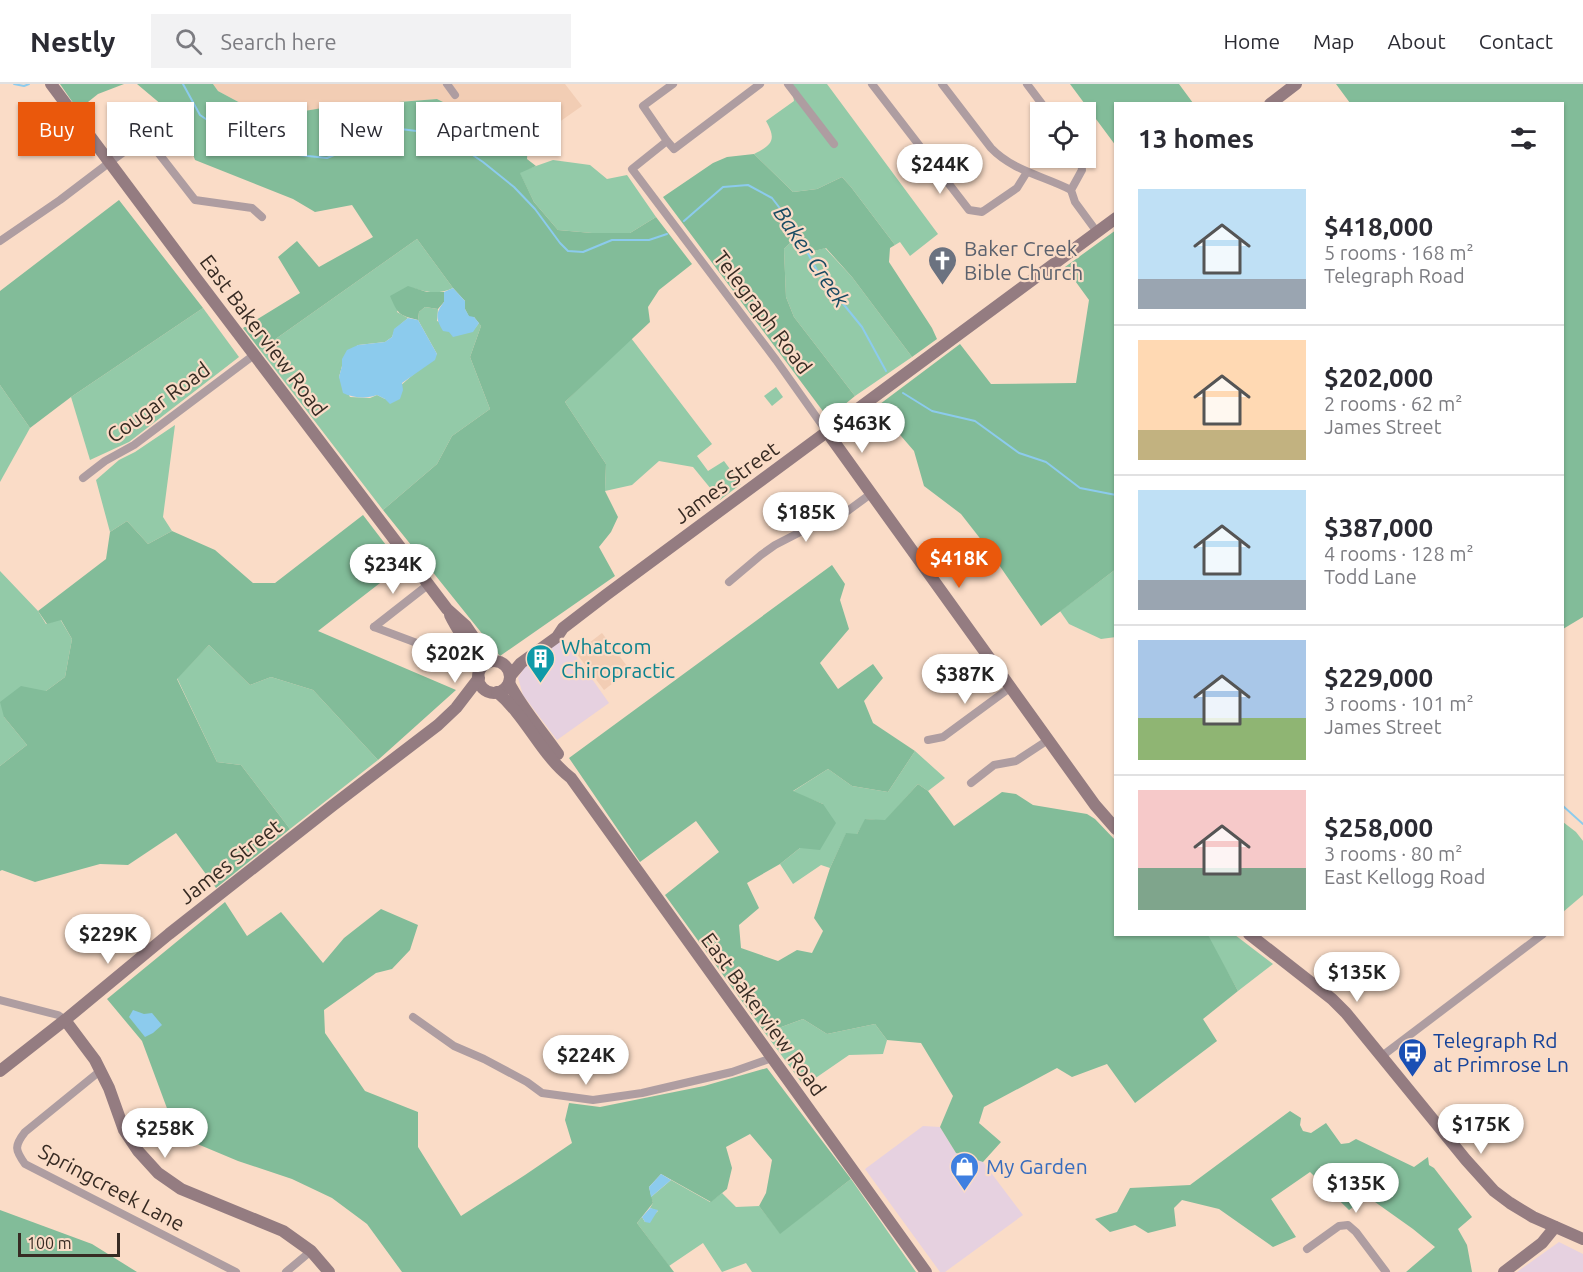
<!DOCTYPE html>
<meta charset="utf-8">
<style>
:root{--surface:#fff;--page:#f2f2f3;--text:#2b2b33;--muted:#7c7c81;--line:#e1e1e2;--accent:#ea580c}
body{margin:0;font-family:Ubuntu,sans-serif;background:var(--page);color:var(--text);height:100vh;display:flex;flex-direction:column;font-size:22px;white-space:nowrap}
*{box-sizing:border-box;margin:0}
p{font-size:20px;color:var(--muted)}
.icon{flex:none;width:33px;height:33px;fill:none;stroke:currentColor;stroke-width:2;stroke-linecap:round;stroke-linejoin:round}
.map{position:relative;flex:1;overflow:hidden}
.panel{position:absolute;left:1114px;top:18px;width:450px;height:834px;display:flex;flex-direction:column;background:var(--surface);border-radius:0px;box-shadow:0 2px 4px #0004}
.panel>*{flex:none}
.banner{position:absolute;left:18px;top:18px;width:570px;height:54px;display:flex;gap:12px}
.buttons{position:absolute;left:1030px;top:18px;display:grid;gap:12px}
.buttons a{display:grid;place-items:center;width:66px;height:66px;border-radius:0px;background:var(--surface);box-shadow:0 2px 4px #0004;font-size:30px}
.scale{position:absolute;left:18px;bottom:15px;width:102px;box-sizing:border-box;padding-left:6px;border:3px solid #372b23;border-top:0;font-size:16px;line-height:21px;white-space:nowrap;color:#372b23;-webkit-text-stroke:4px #fadcc7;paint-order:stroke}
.price{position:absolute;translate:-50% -51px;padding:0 14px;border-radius:21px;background:#fff;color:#222;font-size:20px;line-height:39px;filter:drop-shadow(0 2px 3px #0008)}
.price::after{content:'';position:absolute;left:50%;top:36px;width:18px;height:14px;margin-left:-9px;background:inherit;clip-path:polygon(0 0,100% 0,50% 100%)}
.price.on{background:var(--accent);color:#fff}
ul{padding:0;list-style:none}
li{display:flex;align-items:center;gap:18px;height:150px;padding:0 24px}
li+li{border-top:2px solid var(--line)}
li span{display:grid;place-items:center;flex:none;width:168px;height:120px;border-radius:0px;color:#555}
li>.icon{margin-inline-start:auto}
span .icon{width:72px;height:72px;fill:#fffc;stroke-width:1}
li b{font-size:26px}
h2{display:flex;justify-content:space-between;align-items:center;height:72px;padding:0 24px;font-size:26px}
.chip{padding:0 21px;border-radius:0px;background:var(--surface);box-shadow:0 2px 4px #0004;font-size:21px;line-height:54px}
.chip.on{background:var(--accent);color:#fff}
header{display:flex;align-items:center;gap:36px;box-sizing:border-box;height:84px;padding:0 30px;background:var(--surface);border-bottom:2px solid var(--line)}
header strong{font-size:28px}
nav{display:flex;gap:33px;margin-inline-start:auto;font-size:21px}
.search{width:420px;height:54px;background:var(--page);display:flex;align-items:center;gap:15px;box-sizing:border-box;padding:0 21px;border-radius:0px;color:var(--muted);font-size:22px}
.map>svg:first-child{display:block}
.commercial{fill:#e6d1e0}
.built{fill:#f2cdb4}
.green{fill:#93caa8}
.forest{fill:#82bc99}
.water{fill:#8ccbed}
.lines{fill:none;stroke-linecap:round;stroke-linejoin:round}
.stream{stroke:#8ccbed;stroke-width:2}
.street{stroke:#ae9da1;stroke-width:8}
.secondary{stroke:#947c81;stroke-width:12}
.labels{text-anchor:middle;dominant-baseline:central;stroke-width:4.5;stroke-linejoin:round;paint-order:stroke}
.worship-label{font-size:21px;fill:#5b616d;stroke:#fadcc7;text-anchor:start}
.street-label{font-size:21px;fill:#372b23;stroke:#fadcc7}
.culture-label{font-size:21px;fill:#0d838f;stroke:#fadcc7;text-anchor:start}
.transit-label{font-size:21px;fill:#164399;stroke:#fadcc7;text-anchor:start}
.shop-label{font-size:21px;fill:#366cbe;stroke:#fadcc7;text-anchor:start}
.water-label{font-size:22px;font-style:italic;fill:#194b63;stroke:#fadcc7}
</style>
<header>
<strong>Nestly</strong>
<div class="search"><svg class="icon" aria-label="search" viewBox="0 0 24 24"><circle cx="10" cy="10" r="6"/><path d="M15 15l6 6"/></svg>Search here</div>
<nav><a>Home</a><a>Map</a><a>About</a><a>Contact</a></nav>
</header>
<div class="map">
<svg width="1583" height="1188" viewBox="0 0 1583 1188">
<rect width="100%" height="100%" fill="#fadcc7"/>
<!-- commercial -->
<g class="commercial">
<polygon points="563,554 609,619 557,656 523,611 518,594 524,584"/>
<polygon points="923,1042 940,1043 956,1069 983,1078 1023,1131 945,1188 940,1188 865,1085"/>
<polygon points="1559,1158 1583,1170 1583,1188 1517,1188"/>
</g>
<!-- built -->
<g class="built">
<polygon points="213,0 565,0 582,22 528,60 437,15 322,24 275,32 258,20 246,22 218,7"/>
<polygon points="602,549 630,586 604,606 576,569"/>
</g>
<!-- green -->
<g class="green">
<path d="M791,0h36l111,150 -28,22 -10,-14 -5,3 -44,-58 -9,-10 -25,12 -24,3 -39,-38c18,-9 23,-14 12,-33l28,-20z"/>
<polygon points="553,76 590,81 607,95 627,91 656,133 630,149 592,149 558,146 534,118 519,88"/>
<path d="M417,155l36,49c-17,8 -28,3 -45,-1l-11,25 11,6 -13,11 -3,8 -7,5 -27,3 -15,14 -1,7 -3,11 11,20 20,1 7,-3 8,4 52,-45 -19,-34 1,-8 6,-5 13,2 -1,12 35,11 7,-9 2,3 -11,31 20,52 -38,27 -15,28 -54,46 -123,-160z"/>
<polygon points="792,157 810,168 825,164 852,193 912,273 855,312 794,233 786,213 784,165"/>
<polygon points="203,224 239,273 129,358 90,376 71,313"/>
<polygon points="631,254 712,360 697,372 708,387 724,377 741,400 720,416 693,383 659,377 632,401 605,407 606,380 565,318"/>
<polygon points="0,301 30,344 0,398"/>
<polygon points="776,303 783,313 772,322 764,312"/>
<polygon points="175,341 163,433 172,447 148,460 127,437 110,448 96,396 119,376 135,368"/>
<polygon points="1116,485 1116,553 1101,555 1069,540 1060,527"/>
<polygon points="0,487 38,527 46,540 60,535 72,555 65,593 46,607 4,633 27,661 0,682"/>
<polygon points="209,561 250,601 271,593 313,606 378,676 290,745 241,681 217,678 177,594"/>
<polygon points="915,667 945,694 928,707 918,700 885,737 866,735 857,750 846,750 830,784 821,781 793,800 780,780 800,764 823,720 792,708 828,685 852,702 888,708"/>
<polygon points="1563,738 1576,748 1583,757 1583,811 1563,828"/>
<polygon points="1208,850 1235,851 1273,880 1238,907 1207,852"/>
<polygon points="803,935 827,950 875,940 887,956 883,970 849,971 804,1002 765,949"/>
<polygon points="851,1095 916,1188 752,1188 746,1179 722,1188 703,1159 669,1182 637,1139 642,1133 645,1138 658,1127 650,1124 653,1119 651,1113 671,1096 710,1118 722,1109 736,1123 759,1122 780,1149"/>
</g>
<!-- forest -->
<g class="forest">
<polygon points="60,0 124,0 98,10 78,26"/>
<polygon points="137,0 213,0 218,7 246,22 257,20 275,32 322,24 437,15 528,60 527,75 536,82 520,89 534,118 558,146 592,149 630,149 656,133 692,180 659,206 648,223 650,238 565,318 606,380 605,407 618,433 611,448 599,463 615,492 500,572 383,426 437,380 452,352 490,325 470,273 481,242 474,233 469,233 465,225 465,217 453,204 417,155 260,266 243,244 300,209 278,173 297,157 319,183 373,153 352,121 315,128 293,115 195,76 185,49 162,21"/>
<polygon points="1070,0 1179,0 1193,19 1116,20 1116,62"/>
<polygon points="1336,0 1583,0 1583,533 1563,545 1563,20 1350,19"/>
<polygon points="754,70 793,108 817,105 842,93 851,103 895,161 890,164 889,178 932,244 937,255 912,273 852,193 826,164 810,168 792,157 784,165 786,213 794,233 855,312 828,334 663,113 713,79 727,73"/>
<polygon points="119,116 203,224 71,313 30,344 0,301 0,207"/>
<polygon points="1116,146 1116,485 1041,542 986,462 961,430 924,402 914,367 876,323 960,260 991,300 1076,299 1089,216 1065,183"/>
<path d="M408,202l19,6h17v10l-6,7 -13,-2 -6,5 -1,8c-20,-5 -20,-6 -28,-24z"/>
<polygon points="363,431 402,482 318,547 456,606 378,676 313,606 271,593 250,601 209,561 177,595 217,678 241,681 290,745 216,804 176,749 128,781 100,780 35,798 2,786 0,787 0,682 27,661 4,633 0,618 21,602 46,607 65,593 72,555 61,536 47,540 38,527 106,475 110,448 127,437 148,460 172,447 215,466 253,499 275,499"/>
<polygon points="832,481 845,500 840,516 849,545 820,579 838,605 873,580 883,594 864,617 873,639 915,667 888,708 852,702 828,685 793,707 823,720 836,739 820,766 800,764 780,780 747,799 759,824 739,841 741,864 778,877 797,866 812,869 823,847 814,834 830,784 846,749 857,750 865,735 885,736 918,700 928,707 954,742 1002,708 1016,710 1033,721 1087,730 1095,735 1116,757 1116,850 1208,851 1238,907 1203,935 1217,957 1135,1019 1107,980 1072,993 1057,984 984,1023 979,1039 1001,1058 983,1078 956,1069 940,1043 953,1012 921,959 887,956 875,940 827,950 803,935 765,949 665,811 719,768 696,737 640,778 569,674"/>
<polygon points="225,818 247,852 281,828 323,879 344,854 381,825 418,841 410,866 392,885 376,889 324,926 325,949 365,1007 418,1028 418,1063 461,1132 525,1091 572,1059 565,1036 569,1019 600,1023 704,1002 767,984 851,1095 780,1150 759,1122 766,1109 772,1076 750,1050 726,1063 732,1084 727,1105 711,1118 661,1090 649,1103 653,1119 637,1139 674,1188 402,1188 367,1140 332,1114 292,1095 238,1077 195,1059 168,1027 142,957 107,915"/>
<polygon points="1290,1027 1301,1034 1300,1041 1303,1047 1311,1049 1326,1039 1341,1060 1349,1059 1356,1055 1414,1083 1428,1073 1429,1081 1434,1084 1472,1133 1458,1145 1467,1161 1472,1188 1406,1188 1435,1163 1413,1145 1368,1113 1349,1126 1310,1088 1271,1115 1296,1153 1273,1163 1219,1125 1182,1116 1174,1124 1176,1142 1148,1149 1135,1141 1110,1148 1095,1135 1117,1128 1130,1104 1190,1101"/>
<polygon points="0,1126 92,1160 137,1188 0,1188"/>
</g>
<!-- water -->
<g class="water">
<path d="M453,204l12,13v8l4,7 5,1 5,6 -6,9 -20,5 -4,-5 -6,-1c-7,-12 -8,-18 1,-29v-10z"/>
<path d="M408,234l10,2 19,34 -2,6 -33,23 1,7 -3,9 -10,5 -5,-5 -8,-4c-10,4 -24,3 -34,-2l-4,-16 3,-11v-7l5,-9 11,-5 27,-3 7,-5 2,-8z"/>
<polygon points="133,926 144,930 152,929 162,941 153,949 145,953 129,933"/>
<polygon points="661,1090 671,1096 651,1113 649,1103"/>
<polygon points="650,1124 658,1126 650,1139 645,1138 642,1133"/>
</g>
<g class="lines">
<!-- stream -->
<g class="stream">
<polyline points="14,0 24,2 29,0"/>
<polyline points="183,0 200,31 219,44 289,70 327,74 346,66 369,48 385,43 432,49 458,61 483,78 514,103 535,125 560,159 568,167 583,168 612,156 649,156 667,150"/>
<polyline points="684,137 723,103 748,101 772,114 792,140 819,190 862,243 886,287"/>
<polyline points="903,309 932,327 975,337 1019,369 1046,378 1080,404 1116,411"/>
<polyline points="1563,722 1583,740"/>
</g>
<!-- street -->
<g class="street">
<polyline points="447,0 455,11"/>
<polyline points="673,0 643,22 667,57 674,65 760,0"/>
<polyline points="788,0 834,60"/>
<polyline points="872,0 969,126 982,128 1017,104 1027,88"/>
<path d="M942,0l49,64c22,23 53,28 80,42"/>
<polyline points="1027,0 1048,28"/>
<polyline points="667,57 632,85 776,276 827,348"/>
<polyline points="1081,74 1082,86 1071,106 1075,118 1097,148"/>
<polyline points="0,157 60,116 110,78 135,60 143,57 149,57 195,116 252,124 262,133"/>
<polyline points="83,394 105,377 134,361 254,271"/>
<polyline points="729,498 761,471 775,461 810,443 838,434 872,409"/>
<polyline points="374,543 457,574"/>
<polyline points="374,543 429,500"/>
<polyline points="928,656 943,653 1011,603"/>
<polyline points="971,699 994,681 1016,677 1048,656"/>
<polyline points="0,916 58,931 65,936"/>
<polyline points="413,933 454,962 484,975 527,998 542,1009 593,1016 642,1009 732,988 772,974"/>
<polyline points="1382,972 1543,850"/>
<path d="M100,987l-75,61c-11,14 -10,18 0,32l211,108"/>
<polyline points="1307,1165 1339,1142 1348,1141 1356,1148 1386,1188"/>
<polyline points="286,1188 311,1167"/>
</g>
<!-- secondary -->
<g class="secondary">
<polyline points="51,0 196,194 447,525 466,542 483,567 494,577"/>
<polyline points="1270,20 1296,0"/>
<polyline points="827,348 1095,721 1116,745"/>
<path d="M450,531c9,19 23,35 30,54"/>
<circle cx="494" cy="593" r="16"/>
<polyline points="510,592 521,579 557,553 563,544 606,511 1116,134"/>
<path d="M509,599c12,24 33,48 49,71"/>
<path d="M497,608c30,25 44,63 74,86l355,494"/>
<polyline points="1249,850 1332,915 1346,929 1466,1076 1494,1107 1510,1119 1533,1133 1583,1155"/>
<polyline points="65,936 95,976 109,1004 124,1046 138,1067 158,1089 181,1105 283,1147 311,1167 329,1188"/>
<polyline points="0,987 65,936 169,850 332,722 438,641 456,624 479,594"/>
<polyline points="1504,1188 1542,1159 1555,1143"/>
</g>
</g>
<!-- icons -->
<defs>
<symbol id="church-pin" viewBox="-11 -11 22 30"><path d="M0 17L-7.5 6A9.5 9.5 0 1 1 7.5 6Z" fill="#6b7280" stroke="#fadcc7"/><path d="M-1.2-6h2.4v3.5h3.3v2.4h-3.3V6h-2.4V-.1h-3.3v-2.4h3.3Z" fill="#fff"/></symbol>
<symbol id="building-pin" viewBox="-11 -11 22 30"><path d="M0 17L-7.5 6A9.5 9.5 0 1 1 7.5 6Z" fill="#0f9aa8" stroke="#fadcc7"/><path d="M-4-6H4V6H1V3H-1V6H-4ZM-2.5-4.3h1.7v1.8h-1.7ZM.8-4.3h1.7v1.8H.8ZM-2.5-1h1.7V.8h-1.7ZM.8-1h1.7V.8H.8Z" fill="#fff"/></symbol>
<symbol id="bus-pin" viewBox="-11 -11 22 30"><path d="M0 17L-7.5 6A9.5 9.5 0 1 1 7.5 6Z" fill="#1a4fb4" stroke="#fadcc7"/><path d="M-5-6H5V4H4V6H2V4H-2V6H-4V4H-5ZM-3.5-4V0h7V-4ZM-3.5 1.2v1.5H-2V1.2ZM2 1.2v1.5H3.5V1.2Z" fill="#fff"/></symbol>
<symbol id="shop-pin" viewBox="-11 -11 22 30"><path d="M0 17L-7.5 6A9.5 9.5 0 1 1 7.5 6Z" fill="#3f7fe0" stroke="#fadcc7"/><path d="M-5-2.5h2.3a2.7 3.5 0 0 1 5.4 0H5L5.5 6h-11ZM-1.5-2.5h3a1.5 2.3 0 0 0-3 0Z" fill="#fff"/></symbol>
</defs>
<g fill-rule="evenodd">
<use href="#church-pin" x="926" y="160" width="33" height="45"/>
<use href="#building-pin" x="524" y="558" width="33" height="45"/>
<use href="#bus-pin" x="1396" y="952" width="33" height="45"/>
<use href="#shop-pin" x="948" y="1066" width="33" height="45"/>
</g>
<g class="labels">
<!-- worship labels -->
<g class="worship-label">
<text x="964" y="164">Baker Creek<tspan x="964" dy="24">Bible Church</tspan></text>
</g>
<!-- street labels -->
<g class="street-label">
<text transform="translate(763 228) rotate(53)">Telegraph Road</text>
<text transform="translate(264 251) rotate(53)">East Bakerview Road</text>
<text transform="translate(158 318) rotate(-36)">Cougar Road</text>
<text transform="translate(726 398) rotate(-36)">James Street</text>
<text transform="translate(230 777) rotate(-38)">James Street</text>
<text transform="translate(764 930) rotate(54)">East Bakerview Road</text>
<text transform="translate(112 1103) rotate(28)">Springcreek Lane</text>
</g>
<!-- culture labels -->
<g class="culture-label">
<text x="561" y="562">Whatcom<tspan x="561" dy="24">Chiropractic</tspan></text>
</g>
<!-- transit labels -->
<g class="transit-label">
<text x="1433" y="956">Telegraph Rd<tspan x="1433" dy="24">at Primrose Ln</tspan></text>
</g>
<!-- shop labels -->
<g class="shop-label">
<text x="986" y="1082">My Garden</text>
</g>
<!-- water labels -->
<g class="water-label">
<text transform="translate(812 172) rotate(56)">Baker Creek</text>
</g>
</g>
</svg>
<div class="buttons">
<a><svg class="icon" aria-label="locate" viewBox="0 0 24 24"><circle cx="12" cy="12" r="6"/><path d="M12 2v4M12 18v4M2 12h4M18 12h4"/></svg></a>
</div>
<div class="scale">100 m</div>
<b class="price" style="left:940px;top:111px">$244K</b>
<b class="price" style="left:862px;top:370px">$463K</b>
<b class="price" style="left:806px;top:459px">$185K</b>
<b class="price on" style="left:959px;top:505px">$418K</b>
<b class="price" style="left:393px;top:511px">$234K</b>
<b class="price" style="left:455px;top:600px">$202K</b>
<b class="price" style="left:965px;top:621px">$387K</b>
<b class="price" style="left:108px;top:881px">$229K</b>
<b class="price" style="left:1357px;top:919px">$135K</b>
<b class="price" style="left:586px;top:1002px">$224K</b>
<b class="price" style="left:1481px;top:1071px">$175K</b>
<b class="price" style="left:165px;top:1075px">$258K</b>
<b class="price" style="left:1356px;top:1130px">$135K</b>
<div class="banner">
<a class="chip on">Buy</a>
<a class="chip">Rent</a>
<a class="chip">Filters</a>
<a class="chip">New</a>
<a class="chip">Apartment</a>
</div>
<section class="panel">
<h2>13 homes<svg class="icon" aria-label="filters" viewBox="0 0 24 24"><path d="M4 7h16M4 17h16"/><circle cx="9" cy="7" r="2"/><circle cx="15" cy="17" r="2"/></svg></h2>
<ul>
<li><span style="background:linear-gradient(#bfe0f5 75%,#9aa5b1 0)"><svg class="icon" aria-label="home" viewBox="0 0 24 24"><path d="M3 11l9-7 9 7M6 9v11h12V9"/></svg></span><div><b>$418,000</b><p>5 rooms · 168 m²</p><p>Telegraph Road</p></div></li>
<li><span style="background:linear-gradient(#ffd9b3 75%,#c2b280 0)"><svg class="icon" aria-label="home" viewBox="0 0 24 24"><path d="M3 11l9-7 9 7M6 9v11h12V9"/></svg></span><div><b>$202,000</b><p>2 rooms · 62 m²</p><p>James Street</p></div></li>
<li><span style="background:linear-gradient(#bfe0f5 75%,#9aa5b1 0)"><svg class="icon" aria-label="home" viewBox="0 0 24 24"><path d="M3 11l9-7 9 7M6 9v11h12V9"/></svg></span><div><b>$387,000</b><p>4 rooms · 128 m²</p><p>Todd Lane</p></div></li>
<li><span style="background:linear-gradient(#a9c7e8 65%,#8fb573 0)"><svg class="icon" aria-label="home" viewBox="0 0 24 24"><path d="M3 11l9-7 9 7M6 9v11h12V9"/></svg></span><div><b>$229,000</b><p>3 rooms · 101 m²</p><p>James Street</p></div></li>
<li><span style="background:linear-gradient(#f6c9c9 65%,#7fa58c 0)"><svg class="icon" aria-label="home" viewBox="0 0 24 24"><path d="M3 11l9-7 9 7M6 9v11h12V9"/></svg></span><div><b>$258,000</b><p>3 rooms · 80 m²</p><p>East Kellogg Road</p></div></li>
</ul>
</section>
</div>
